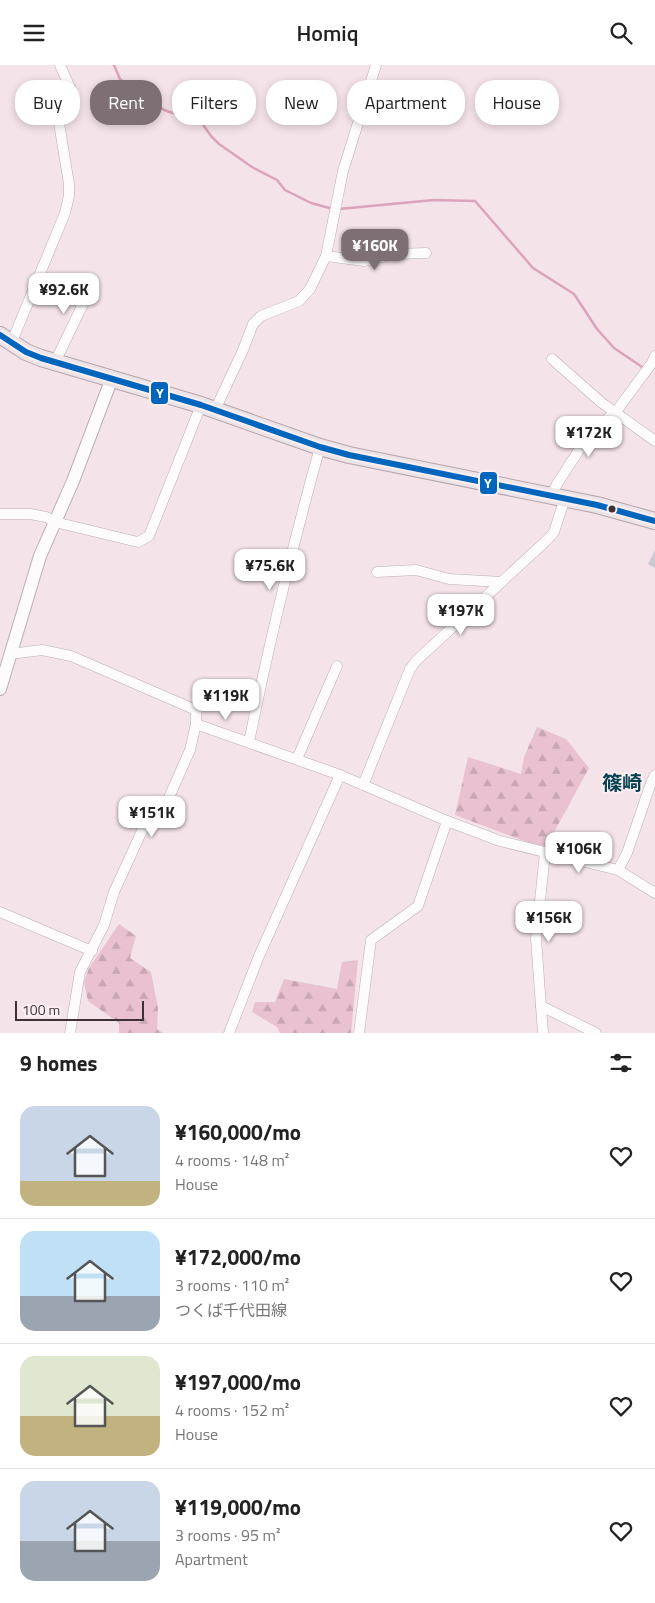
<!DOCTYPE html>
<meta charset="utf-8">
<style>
:root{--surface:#fff;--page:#f2f2f2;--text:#222;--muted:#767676;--line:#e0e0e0;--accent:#7d6f74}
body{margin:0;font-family:"Titillium Web","Noto Sans JP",sans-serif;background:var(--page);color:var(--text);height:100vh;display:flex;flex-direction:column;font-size:19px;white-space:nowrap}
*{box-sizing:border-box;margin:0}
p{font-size:16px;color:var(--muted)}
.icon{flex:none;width:28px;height:28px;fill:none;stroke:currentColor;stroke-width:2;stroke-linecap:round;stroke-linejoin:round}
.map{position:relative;height:968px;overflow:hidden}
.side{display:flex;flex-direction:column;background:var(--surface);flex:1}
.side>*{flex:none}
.top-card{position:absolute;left:15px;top:15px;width:625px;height:45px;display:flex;gap:10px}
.scale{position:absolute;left:15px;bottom:12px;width:129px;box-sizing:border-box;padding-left:5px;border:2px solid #3d3135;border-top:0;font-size:14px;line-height:18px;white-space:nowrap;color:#3d3135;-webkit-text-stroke:4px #fceff4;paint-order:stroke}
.price{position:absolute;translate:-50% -42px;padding:0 11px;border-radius:10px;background:#fff;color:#222;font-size:16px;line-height:32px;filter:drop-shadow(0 1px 2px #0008)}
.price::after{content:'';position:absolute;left:50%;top:30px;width:15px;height:11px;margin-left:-8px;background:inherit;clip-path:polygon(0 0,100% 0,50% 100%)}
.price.current{background:var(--accent);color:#fff}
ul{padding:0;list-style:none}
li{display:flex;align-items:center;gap:15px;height:125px;padding:0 20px}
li+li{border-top:1px solid var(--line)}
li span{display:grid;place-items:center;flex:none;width:140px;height:100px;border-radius:15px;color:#555}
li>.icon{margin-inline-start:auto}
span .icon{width:60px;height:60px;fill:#fffc;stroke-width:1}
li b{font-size:21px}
h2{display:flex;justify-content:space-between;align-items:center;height:60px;padding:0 20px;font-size:21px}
.pill{padding:0 18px;border-radius:20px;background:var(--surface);box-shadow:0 2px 8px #0003;font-size:18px;line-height:45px}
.pill.current{background:var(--accent);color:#fff}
header{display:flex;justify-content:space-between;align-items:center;height:65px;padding:0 20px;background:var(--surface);font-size:22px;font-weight:600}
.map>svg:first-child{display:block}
.forest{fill:url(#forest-firs)}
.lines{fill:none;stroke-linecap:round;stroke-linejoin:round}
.stream{stroke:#dca3bc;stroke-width:2.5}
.building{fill:#cbcacf}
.minor-casing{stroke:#bcafb4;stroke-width:11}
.tertiary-casing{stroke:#bcafb4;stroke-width:14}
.primary-casing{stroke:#b6a4ab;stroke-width:18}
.minor{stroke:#fdfbfc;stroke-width:10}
.tertiary{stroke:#fdfbfc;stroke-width:12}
.primary{stroke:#ece4e7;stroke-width:16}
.bus-1-casing{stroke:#fceff4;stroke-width:10}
.bus-1{stroke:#0065bd;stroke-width:6}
.bus-dot{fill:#3d3135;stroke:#fceff4;stroke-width:2}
.labels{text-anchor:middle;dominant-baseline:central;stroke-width:4;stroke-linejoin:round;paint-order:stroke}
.quarter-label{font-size:20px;font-weight:bold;fill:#05404e;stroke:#fceff4}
.line-badge{stroke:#fceff4;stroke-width:2}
.badge-label{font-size:14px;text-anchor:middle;font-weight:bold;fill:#fff}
</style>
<header><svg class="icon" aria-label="menu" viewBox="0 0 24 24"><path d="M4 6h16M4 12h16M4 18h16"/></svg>Homiq<svg class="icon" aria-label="search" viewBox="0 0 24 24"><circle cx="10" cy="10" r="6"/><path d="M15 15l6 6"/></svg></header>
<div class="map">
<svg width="655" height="968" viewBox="0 0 655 968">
<defs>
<pattern id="forest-firs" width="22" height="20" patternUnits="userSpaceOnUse" patternTransform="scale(1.25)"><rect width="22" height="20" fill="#e9c1d1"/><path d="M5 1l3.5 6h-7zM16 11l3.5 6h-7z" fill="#c9a6b4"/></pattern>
</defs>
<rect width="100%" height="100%" fill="#f4e3e9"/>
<!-- forest -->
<g class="forest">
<polygon points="537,662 566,674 589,703 545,784 455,750 468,692 521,709 524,692"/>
<polygon points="119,859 136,871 130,893 151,907 158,943 157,964 163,968 119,968 119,958 88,936 84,917 89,903"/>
<polygon points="358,895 351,968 280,968 277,962 252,947 255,937 275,937 284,914 337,924 342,897"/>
</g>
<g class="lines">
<!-- stream -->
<g class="stream">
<polyline points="114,0 120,14 147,37 169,47 199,54 211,71 219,79 252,102 277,115 285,125 311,138 333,144"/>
<polyline points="339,144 434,135 475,136 533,203 574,229 597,264 614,283 645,304"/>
</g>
</g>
<!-- building -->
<polygon class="building" points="655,485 655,503 648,499"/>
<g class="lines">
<defs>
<g id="minor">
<polyline points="326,191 364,196 395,189 426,188"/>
<polyline points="36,216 83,239 55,297"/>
<polyline points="11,279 65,148 69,131 69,119 59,58 71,25 60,0"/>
<polyline points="552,294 602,338 655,376"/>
<polyline points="215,345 243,285 253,259 261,251 299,236 310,224 326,191 343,106 376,0"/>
<polyline points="552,430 557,419 579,385 596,363 615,348 652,298 655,291"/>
<polyline points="0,449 30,449 46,452 59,458 138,477 149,471 201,340"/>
<polyline points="377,507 416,505 449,514 502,517"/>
<polyline points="10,589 42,585 71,591 196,645 196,659 190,685 163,746 146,757 114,827 104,860 80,907 70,968"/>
<polyline points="196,659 340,710 447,756 500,776 618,805 655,828"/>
<path d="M249,677c20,-99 44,-198 71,-295"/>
<polyline points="297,694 337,601"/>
<polyline points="363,720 410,604 416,596 547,475 554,467 565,433"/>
<polyline points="618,805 627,788 651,718 655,710"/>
<polyline points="0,847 92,886"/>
<polyline points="541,941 596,968"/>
<polyline points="229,968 259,891 340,710"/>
<polyline points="359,968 371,875 418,841 447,756"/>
<polyline points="543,968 536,874 545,788"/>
</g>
<polyline id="tertiary" points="0,624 40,491 73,416 112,313"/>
<polyline id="primary" points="0,270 26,287 41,293 201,340 320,382 349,390 597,440 655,456"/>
</defs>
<!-- minor casing -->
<use href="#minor" class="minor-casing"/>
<!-- tertiary casing -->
<use href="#tertiary" class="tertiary-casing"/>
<!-- primary casing -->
<use href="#primary" class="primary-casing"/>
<!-- minor -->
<use href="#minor" class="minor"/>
<!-- tertiary -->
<use href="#tertiary" class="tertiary"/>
<!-- primary -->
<use href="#primary" class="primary"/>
<defs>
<polyline id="bus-1" points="0,270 26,287 41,293 201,340 320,382 349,390 597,440 655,456"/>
</defs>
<!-- bus-1 casing -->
<use href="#bus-1" class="bus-1-casing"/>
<!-- bus-1 -->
<use href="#bus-1" class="bus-1"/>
</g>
<!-- markers -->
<circle class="bus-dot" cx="612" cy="444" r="4.5"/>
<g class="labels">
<!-- quarter labels -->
<g class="quarter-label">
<text x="622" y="717">篠崎</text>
</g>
</g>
<g class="line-badge">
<rect x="150" y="316" width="19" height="24" rx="5" fill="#0065bd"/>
<rect x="479" y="406" width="19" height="24" rx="5" fill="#0065bd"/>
</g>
<g class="badge-label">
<text x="160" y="333">Y</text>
<text x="488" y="423">Y</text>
</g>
</svg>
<div class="scale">100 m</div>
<b class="price current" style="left:375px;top:206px">¥160K</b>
<b class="price" style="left:64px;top:250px">¥92.6K</b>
<b class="price" style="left:589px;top:393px">¥172K</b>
<b class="price" style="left:270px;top:526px">¥75.6K</b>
<b class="price" style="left:461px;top:571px">¥197K</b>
<b class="price" style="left:226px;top:656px">¥119K</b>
<b class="price" style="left:152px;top:773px">¥151K</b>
<b class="price" style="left:579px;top:809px">¥106K</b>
<b class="price" style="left:549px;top:878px">¥156K</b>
<div class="top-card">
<a class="pill">Buy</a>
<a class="pill current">Rent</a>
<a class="pill">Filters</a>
<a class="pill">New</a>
<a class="pill">Apartment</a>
<a class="pill">House</a>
</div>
</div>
<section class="side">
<h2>9 homes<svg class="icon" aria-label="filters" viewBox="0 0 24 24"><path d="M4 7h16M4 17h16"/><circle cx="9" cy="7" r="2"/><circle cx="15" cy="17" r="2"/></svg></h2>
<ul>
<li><span style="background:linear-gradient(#c9d6e8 75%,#c2b280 0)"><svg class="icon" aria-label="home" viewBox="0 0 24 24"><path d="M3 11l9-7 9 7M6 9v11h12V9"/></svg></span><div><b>¥160,000/mo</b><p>4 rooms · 148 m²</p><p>House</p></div><svg class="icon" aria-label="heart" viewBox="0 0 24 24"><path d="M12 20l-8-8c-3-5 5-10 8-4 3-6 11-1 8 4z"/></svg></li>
<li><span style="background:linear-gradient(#bfe0f5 65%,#9aa5b1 0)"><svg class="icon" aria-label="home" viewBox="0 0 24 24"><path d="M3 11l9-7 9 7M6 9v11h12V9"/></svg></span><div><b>¥172,000/mo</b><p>3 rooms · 110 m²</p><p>つくば千代田線</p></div><svg class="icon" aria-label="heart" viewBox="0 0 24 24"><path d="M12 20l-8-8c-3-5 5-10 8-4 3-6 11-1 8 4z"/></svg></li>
<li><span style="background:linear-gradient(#dfe7d0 60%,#c2b280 0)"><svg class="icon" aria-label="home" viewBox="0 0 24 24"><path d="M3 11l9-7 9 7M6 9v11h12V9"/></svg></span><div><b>¥197,000/mo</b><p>4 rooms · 152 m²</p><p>House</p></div><svg class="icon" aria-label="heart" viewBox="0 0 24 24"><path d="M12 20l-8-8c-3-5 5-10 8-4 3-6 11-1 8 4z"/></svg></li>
<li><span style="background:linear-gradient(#c9d6e8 60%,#9aa5b1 0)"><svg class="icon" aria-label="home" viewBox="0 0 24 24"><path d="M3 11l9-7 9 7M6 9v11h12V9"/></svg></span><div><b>¥119,000/mo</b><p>3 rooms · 95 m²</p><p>Apartment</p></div><svg class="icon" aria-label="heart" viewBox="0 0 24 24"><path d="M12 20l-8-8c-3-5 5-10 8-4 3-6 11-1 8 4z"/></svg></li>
</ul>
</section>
